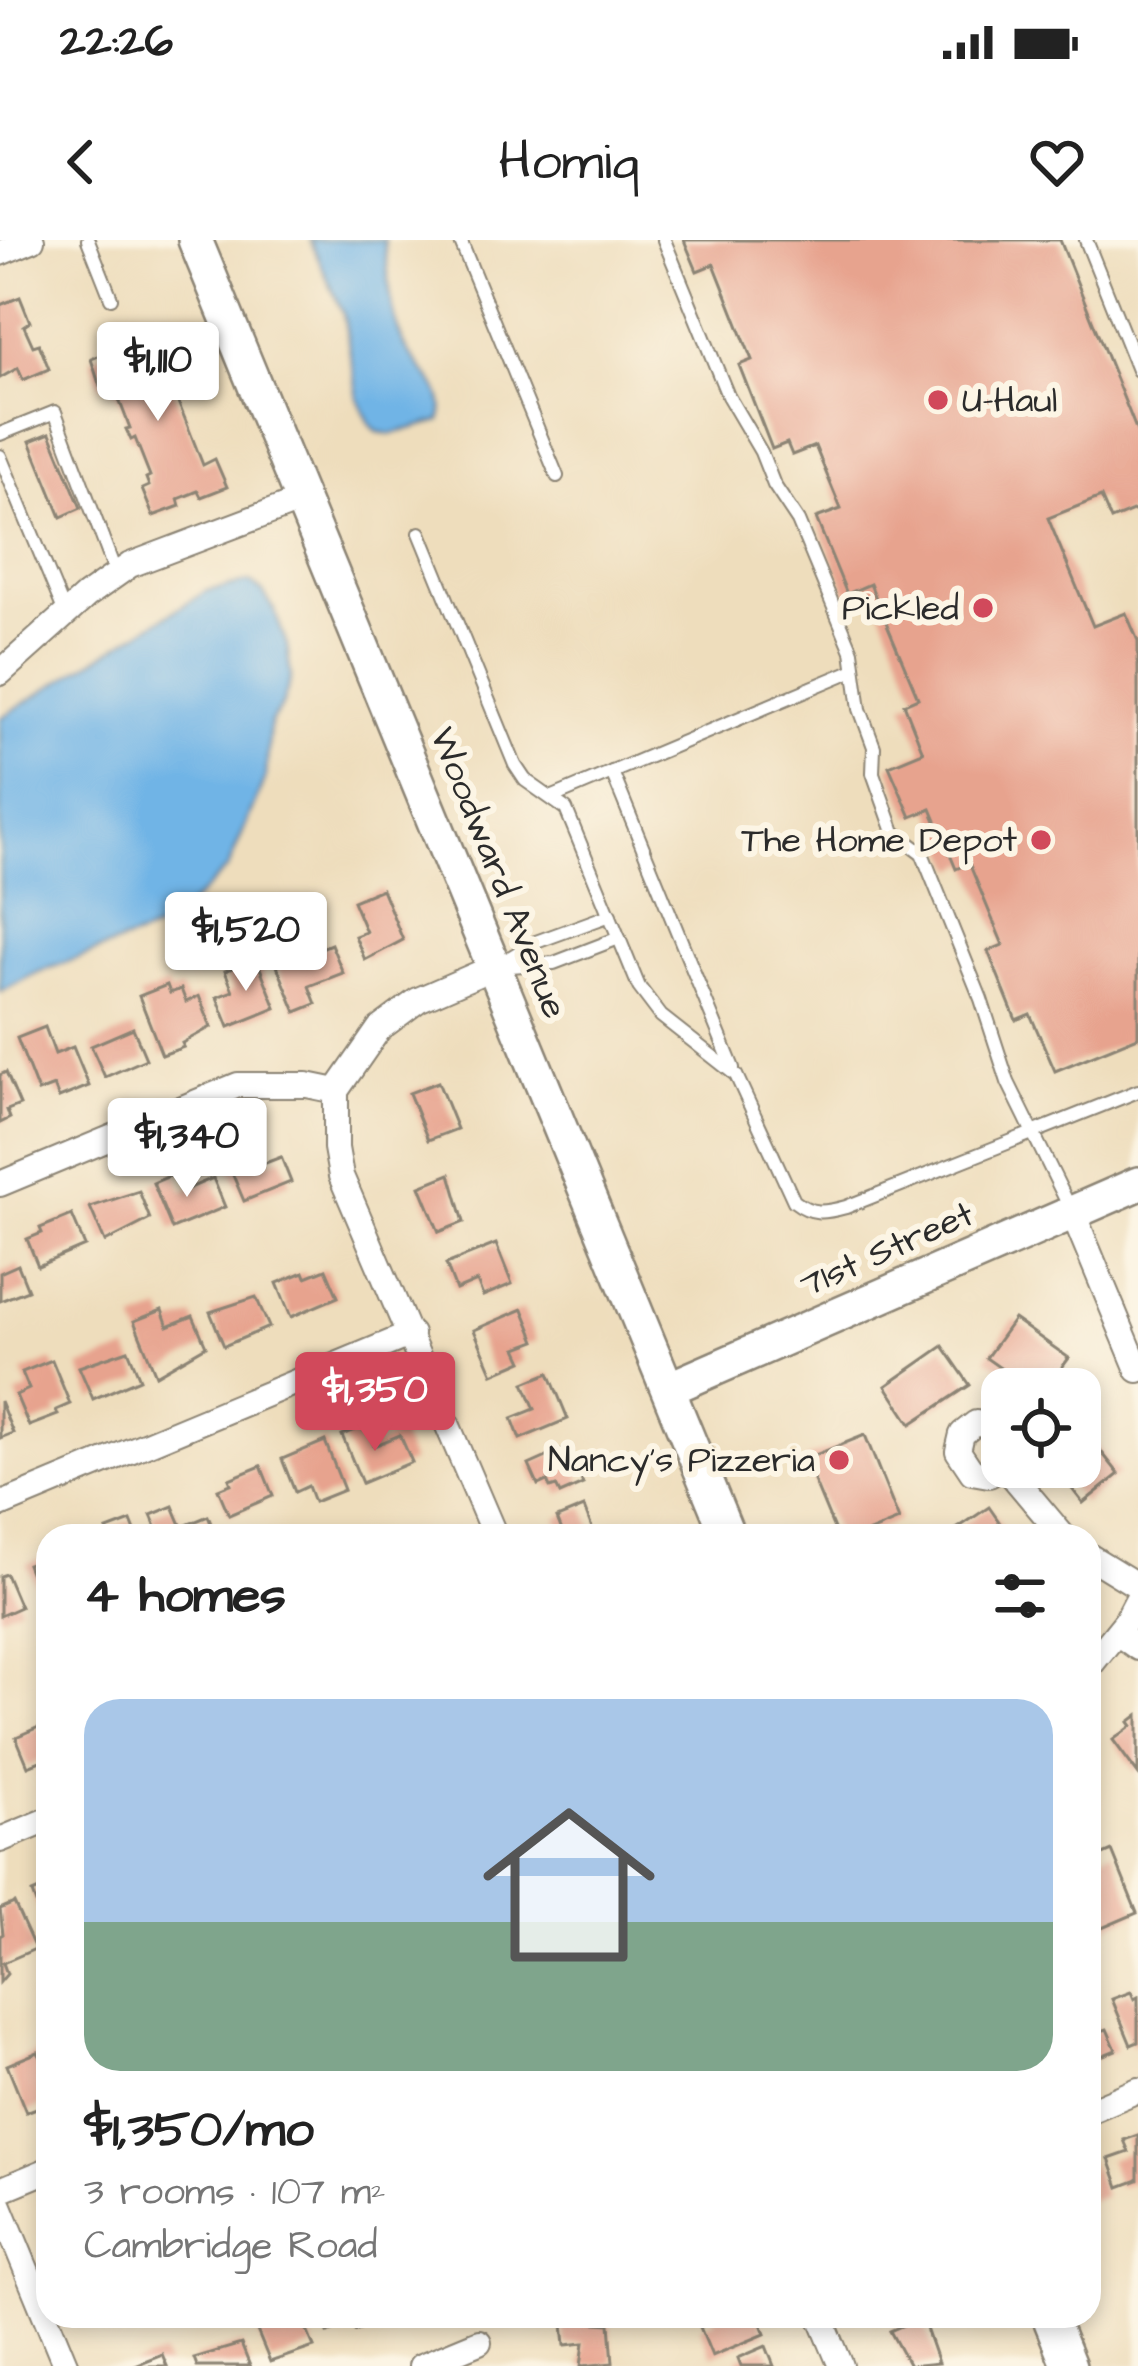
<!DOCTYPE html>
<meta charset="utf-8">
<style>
:root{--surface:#fff;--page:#f2f2f2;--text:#222;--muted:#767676;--line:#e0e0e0;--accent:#d1495b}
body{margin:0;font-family:"Architects Daughter",sans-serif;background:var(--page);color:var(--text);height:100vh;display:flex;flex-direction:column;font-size:45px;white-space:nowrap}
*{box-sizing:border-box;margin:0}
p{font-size:39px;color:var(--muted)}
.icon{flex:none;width:66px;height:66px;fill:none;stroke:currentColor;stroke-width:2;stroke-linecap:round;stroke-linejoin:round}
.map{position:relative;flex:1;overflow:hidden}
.panel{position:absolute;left:36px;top:1284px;width:1065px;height:804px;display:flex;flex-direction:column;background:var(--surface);border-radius:36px;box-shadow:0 6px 18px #0003}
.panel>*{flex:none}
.tools{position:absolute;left:981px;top:1128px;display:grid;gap:24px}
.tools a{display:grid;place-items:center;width:120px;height:120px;border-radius:24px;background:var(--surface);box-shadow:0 6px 18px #0003;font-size:60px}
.price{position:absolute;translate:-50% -102px;padding:0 27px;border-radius:12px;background:#fff;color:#222;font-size:39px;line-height:78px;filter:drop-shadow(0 3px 6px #0008)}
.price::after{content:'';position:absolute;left:50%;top:72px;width:36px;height:27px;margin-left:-18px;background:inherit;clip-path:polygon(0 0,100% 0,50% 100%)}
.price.selected{background:var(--accent);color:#fff}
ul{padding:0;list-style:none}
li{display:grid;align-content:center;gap:24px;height:636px;padding:0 48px}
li+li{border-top:3px solid var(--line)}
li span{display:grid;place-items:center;height:372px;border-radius:36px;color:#555}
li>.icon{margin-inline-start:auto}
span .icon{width:216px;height:216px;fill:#fffc;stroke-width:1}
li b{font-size:51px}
h2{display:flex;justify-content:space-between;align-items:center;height:144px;padding:0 48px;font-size:51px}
.status{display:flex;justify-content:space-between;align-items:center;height:84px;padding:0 60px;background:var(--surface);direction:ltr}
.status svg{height:33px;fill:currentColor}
header{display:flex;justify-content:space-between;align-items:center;height:156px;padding:0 48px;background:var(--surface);font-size:54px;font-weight:600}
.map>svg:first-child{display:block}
.water{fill:#70b4e6;stroke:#4e7088;stroke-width:3}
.building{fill:#e7a38e}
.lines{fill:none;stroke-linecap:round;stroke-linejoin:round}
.lane-casing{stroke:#8c8474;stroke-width:16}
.street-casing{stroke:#8c8474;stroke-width:28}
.secondary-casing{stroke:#8c8474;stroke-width:38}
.lane{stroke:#fff;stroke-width:12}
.street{stroke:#fff;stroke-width:24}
.secondary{stroke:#fff;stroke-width:33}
.poi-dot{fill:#d1495b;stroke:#fcf5e5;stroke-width:4.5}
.labels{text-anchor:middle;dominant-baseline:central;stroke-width:12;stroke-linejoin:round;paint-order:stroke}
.poi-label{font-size:36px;fill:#2b2b2b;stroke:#fcf5e5;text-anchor:end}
.street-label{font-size:36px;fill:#2b2b2b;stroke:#fcf5e5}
</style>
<div class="status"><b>22:26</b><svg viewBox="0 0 49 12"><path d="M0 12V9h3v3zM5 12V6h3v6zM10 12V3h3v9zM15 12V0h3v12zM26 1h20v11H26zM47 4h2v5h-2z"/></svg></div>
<header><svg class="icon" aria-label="back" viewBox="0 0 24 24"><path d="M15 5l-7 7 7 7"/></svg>Homiq<svg class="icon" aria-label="heart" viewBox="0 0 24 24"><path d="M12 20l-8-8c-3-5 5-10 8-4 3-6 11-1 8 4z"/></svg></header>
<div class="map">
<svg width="1138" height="2126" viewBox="0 0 1138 2126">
<rect width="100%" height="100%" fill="#fcf5e5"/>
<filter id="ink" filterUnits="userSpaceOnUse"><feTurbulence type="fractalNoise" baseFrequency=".00833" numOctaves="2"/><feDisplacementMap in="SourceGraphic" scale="24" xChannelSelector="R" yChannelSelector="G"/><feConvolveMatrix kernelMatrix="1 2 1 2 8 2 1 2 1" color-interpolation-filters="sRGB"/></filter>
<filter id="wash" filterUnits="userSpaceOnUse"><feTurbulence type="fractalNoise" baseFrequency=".004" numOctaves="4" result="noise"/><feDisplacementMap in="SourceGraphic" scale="48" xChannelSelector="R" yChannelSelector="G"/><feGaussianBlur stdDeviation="2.7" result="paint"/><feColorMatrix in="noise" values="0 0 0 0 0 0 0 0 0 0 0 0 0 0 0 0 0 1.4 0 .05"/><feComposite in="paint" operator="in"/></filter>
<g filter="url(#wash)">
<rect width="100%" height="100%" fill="#eeddbc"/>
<!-- water -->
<g class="water">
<path d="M310,0h74c5,34 5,75 21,106 13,25 47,44 35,75l-49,13 -13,-2 -8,-8 -12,-26 -15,-85z"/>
<polygon points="250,342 263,352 274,370 287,405 291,438 281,468 270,482 266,536 228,628 167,686 39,732 0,752 0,478 207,351"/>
</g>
<g id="blocks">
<!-- building -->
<g class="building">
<polygon points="684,0 1060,0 1138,194 1138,269 1111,280 1101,257 1048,278 1093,386 1126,373 1138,401 1138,797 1055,831 1030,774 1016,780 988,711 1003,705 969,623 956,629 931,569 911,577 889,526 923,512 904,464 918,458 870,344 847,354 816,278 841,269 815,206 792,215 787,203 772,209 739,125 752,120 714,24 697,31"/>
<polygon points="20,57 30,82 24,86 33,106 39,104 49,129 23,140 18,128 0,138 0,65"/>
<polygon points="162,90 173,116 161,121 185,179 203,225 215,219 227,247 201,257 198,251 178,259 180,266 153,276 142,249 149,246 146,238 150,236 135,198 131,200 126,189 130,188 115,149 111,151 108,143 100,147 91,119 115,109 119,115 140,106 137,100"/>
<polygon points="50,193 81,268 61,277 30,201"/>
<polygon points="382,649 403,700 365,720 355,696 366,692 353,661"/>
<polygon points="331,704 343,733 309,746 316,764 296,772 277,726"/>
<polygon points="256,718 276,768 229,787 217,757 233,751 225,731"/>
<polygon points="167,745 170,753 181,749 186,762 199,756 211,787 182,803 184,807 162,815 139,756"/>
<polygon points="45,787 55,814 73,807 89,846 59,858 54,846 38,852 17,798"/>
<polygon points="133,788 146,819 105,837 91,806"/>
<polygon points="6,832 20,865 7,870 10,878 0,883 0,835"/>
<polygon points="438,842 457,889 428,900 409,853"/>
<polygon points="246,905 255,927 281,917 291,942 244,961 224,914"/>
<polygon points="176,933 183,951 213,938 225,967 172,989 153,943"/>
<polygon points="450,934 464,982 439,992 420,946"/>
<polygon points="139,951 150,979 105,1002 90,967"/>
<polygon points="72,975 85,1006 38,1026 27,999 42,993 40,988"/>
<polygon points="496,1004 512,1044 483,1056 477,1041 456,1050 446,1024"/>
<polygon points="18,1025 28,1050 0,1061 0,1033"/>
<polygon points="326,1029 338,1057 291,1077 277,1043 304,1032 306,1037"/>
<polygon points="256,1057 269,1087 224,1106 210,1072"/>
<polygon points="523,1069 536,1101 517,1108 523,1121 493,1134 474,1090"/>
<polygon points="162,1070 168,1086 193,1076 206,1106 156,1135 134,1081"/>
<polygon points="1014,1079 1069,1118 1046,1149 1030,1149 986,1118"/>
<polygon points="943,1106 970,1145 911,1184 886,1146"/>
<polygon points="128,1110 140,1139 93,1159 79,1127"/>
<polygon points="52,1120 70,1164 56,1170 58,1175 29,1186 16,1155 29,1149 22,1132"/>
<polygon points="549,1133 568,1179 520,1199 512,1178 535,1169 524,1143"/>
<polygon points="0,1161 13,1193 0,1198"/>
<polygon points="366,1185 374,1206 400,1195 412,1222 362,1243 342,1195"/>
<polygon points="1080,1185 1119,1234 1083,1263 1055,1227 1080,1227"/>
<polygon points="865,1195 899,1280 860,1296 837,1296 805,1219"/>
<polygon points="325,1201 344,1250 314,1262 308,1246 295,1252 282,1219"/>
<polygon points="567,1208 583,1244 560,1254 556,1246 550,1248 547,1241 538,1245 529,1225"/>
<polygon points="261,1226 273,1256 229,1275 218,1249 231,1244 229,1239"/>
<polygon points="173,1266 182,1287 208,1276 216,1296 160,1296 151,1275"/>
<polygon points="584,1267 595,1296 564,1296 557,1278"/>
<polygon points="989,1267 1009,1296 946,1296"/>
<polygon points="131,1281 137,1296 110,1296 107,1290"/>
<polygon points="48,1316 48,1342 36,1347 27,1324"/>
<polygon points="6,1334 20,1367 0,1376 0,1336"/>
<polygon points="1138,1475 1138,1534 1113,1500 1132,1486 1129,1482"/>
<polygon points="48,1483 48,1518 28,1526 16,1497"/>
<polygon points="1112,1611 1137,1673 1095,1691 1089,1676 1089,1621"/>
<polygon points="48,1646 48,1680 43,1682 32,1653"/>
<polygon points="14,1663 35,1709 3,1723 7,1734 0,1742 0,1696 3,1694 0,1669"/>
<polygon points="1131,1752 1134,1759 1138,1757 1138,1802 1131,1805 1112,1759"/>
<polygon points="1089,1771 1098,1792 1107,1789 1116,1810 1089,1821"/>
<polygon points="38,1812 48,1830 48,1868 43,1870 42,1866 26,1872 7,1825"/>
<polygon points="1138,1895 1138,1940 1119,1947 1109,1919 1129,1912 1124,1900"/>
<polygon points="1089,1920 1104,1956 1089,1961"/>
<polygon points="251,2076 286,2076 289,2081 301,2076 314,2107 270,2122"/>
<polygon points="321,2076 391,2076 355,2091 352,2083 328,2093"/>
<polygon points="714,2076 758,2076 765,2094 712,2116 700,2087 716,2081"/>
<polygon points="922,2077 938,2123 909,2126 890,2091"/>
<polygon points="585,2082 610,2084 613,2123 581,2126 584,2103 565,2105 563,2084"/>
<polygon points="241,2104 250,2126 197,2126 194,2118"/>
<polygon points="766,2106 774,2126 741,2126 738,2118"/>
<polygon points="162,2114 167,2126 132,2126"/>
</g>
</g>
</g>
<g filter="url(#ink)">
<use href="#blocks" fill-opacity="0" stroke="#8c8474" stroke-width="3"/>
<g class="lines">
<defs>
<g id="lane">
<polyline points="88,0 111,58"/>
<polyline points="460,0 557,236"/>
<polyline points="664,0 728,156 761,212 774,245 798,281 852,411 860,469 874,507 873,533 894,592 922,613 981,759 1008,842 1070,968"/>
<polyline points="1086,0 1138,130"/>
<polyline points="0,194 55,172 116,334"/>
<polyline points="0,216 65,373"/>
<path d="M420,293l95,232 10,15 41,29 73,178 22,29 75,59 58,126c18,14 30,12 52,6l292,-116"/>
<polyline points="612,532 733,828"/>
<polyline points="553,557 854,430"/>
<polyline points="496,726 536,702 610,675"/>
<polyline points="495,727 554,723 619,698"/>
</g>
<g id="street">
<polyline points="0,13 32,0"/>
<polyline points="0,433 86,356 130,325 302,260"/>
<polyline points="494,727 418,760 379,789 336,851 336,908 341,936 495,1296"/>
<polyline points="0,944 238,845 307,845 336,851"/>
<polyline points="1072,971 1138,1130"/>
<polyline points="1002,1188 976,1183 962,1194 958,1211 972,1232 989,1235 1005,1227"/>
<polyline points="1005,1227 1063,1296"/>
<polyline points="0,1265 411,1094"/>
<polyline points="1089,1316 1138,1346"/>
<polyline points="1117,1393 1138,1408"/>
<polyline points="1089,1427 1126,1381 1138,1358"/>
<polyline points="0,1600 48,1580"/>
<polyline points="1089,1871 1138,1850"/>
<polyline points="0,1950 48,1930"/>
<polyline points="0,1966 66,2126"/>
<polyline points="820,2076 841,2126"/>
<polyline points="421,2126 479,2102"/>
</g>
<g id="secondary">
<polyline points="195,0 728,1296"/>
<polyline points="668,1149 1138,944"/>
<polyline points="1049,2076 1069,2126"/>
</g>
</defs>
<!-- lane casing -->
<use href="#lane" class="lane-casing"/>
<!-- street casing -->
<use href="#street" class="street-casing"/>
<!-- secondary casing -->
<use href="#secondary" class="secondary-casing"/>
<!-- lane -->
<use href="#lane" class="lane"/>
<!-- street -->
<use href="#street" class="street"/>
<!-- secondary -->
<use href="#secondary" class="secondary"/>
</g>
</g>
<!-- markers -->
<g class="poi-dot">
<circle cx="938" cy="160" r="12"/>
<circle cx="983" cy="368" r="12"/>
<circle cx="1041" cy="600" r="12"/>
<circle cx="839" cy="1220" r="12"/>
</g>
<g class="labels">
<!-- poi labels -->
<g class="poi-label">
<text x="962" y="160" text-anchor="start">U-Haul</text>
<text x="959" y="368">Pickled</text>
<text x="1017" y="600">The Home Depot</text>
<text x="815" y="1220">Nancy's Pizzeria</text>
</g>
<!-- street labels -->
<g class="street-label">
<text transform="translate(498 633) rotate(68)">Woodward Avenue</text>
<text transform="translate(887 1010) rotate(-24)">71st Street</text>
</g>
</g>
</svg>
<div class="tools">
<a><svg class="icon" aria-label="locate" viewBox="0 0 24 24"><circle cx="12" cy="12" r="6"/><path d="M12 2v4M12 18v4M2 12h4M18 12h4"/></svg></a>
</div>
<b class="price" style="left:158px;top:184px">$1,110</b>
<b class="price" style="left:246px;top:754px">$1,520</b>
<b class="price" style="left:187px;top:960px">$1,340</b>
<b class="price selected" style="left:375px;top:1214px">$1,350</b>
<section class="panel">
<h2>4 homes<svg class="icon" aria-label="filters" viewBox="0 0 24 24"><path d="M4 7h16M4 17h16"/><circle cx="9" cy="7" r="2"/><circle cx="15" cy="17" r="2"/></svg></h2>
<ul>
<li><span style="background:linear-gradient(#a9c7e8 60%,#7fa58c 0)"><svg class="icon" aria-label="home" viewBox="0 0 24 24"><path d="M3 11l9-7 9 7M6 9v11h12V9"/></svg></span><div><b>$1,350/mo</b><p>3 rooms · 107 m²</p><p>Cambridge Road</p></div></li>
</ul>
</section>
</div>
